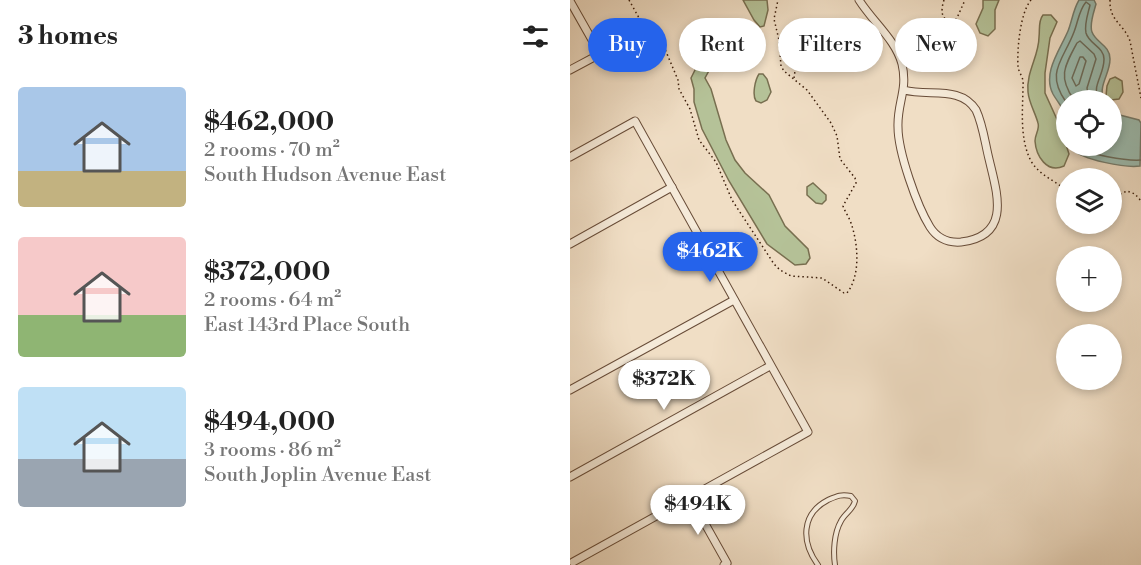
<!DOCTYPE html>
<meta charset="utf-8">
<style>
:root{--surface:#fff;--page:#f6f6f6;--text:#222;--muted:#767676;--accent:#2563eb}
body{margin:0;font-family:"Libre Bodoni",serif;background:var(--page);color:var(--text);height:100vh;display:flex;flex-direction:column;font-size:22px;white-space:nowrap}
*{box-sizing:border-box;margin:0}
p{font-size:20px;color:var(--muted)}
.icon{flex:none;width:33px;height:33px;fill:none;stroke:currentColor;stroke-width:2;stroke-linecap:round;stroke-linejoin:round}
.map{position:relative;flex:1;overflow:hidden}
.drawer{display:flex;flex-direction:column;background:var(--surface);width:570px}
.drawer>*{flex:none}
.guide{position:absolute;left:18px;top:18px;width:462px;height:54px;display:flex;gap:12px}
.fabs{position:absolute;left:486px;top:90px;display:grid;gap:12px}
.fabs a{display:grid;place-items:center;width:66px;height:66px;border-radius:50%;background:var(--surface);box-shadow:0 3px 9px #0003;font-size:30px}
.price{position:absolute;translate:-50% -51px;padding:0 14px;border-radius:21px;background:#fff;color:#222;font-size:20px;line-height:39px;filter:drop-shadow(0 2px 3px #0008)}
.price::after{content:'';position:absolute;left:50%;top:36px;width:18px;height:14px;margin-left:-9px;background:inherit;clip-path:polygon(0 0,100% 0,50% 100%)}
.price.active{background:var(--accent);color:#fff}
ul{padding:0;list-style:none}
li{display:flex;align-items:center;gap:18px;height:150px;padding:0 18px}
li span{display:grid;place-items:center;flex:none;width:168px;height:120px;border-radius:6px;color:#555}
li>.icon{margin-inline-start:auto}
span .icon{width:72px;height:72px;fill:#fffc;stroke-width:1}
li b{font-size:26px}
h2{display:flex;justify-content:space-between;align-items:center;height:72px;padding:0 18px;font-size:26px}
.chip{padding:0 21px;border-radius:27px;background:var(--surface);box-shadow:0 3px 9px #0003;font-size:21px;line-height:54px}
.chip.active{background:var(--accent);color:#fff}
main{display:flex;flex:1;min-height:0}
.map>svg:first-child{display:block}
.green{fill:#b5c298;stroke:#786f50;stroke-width:1.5}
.water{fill:#9bbcb0;stroke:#757c6d;stroke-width:1.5}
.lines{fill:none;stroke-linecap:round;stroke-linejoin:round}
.shore{stroke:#6b6c5c;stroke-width:1.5}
.lane-casing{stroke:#684c38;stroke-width:6}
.street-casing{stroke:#684c38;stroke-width:9}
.path{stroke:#3b1c09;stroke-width:1.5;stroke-dasharray:1.5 3;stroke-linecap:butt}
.lane{stroke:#f5ead9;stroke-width:4}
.street{stroke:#f5ead9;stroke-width:7}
</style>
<main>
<section class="drawer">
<h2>3 homes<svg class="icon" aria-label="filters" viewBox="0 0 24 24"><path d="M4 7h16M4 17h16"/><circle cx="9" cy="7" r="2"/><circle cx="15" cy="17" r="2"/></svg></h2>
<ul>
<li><span style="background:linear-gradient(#a9c7e8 70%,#c2b280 0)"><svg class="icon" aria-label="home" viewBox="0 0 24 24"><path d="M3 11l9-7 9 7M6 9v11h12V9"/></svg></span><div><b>$462,000</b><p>2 rooms · 70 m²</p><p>South Hudson Avenue East</p></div></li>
<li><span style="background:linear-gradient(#f6c9c9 65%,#8fb573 0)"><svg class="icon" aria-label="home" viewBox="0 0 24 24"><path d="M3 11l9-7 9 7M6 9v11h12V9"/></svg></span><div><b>$372,000</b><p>2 rooms · 64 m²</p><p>East 143rd Place South</p></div></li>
<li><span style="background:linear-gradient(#bfe0f5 60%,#9aa5b1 0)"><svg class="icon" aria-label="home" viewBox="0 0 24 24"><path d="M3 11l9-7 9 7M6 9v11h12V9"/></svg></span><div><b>$494,000</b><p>3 rooms · 86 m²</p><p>South Joplin Avenue East</p></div></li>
</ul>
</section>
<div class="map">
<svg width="571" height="565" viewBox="0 0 571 565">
<rect width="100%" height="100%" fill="#f0dec5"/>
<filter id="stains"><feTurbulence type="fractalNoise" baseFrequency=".00333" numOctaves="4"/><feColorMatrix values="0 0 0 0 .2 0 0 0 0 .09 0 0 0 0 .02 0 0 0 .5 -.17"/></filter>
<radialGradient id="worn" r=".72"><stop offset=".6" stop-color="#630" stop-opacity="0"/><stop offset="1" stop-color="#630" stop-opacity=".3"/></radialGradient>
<!-- green -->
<g class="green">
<polygon points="173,0 197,0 198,10 194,26 190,27 184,20"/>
<polygon points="413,0 429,0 425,10 425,29 418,36 410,33 406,24 413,8"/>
<path d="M473,15h8l6,7 -7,16 -5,35v20l15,33 9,28 -5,12c-17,8 -28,-10 -29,-25 0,-7 5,-12 3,-18 -3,-11 -9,-20 -10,-31 -2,-20 11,-36 11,-55 1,-8 -1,-16 4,-22z"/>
<polygon points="134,62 141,67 135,78 141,89 156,140 165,160 175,173 199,195 215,226 238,249 240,258 236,264 225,265 197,244 159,181 132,129 124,102 124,89 121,78 127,66"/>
<path d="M189,74h4l4,5 4,13 -4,8 -6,3 -5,-2c-4,-6 -1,-21 3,-27z"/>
<polygon points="545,77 552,81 553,92 549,99 541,100 536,96 537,86 540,79"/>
<polygon points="243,183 256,195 256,200 252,204 246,203 237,195 237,187"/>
</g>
<!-- water -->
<g class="water">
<path d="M509,0h15l2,4c-2,8 -7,20 -4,28 4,11 18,13 18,27 0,15 -11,24 -7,41h-37v14c-4,-7 -9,-13 -13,-20 -11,-21 7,-44 15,-63 4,-10 5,-21 11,-31z"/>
<path d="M542,113l27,7 2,3 -1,43c-14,2 -58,-6 -68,-17v-3h40z"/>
</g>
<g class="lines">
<!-- shore -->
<g class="shore">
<polygon points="510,57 513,57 516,61 509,84 506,86 502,78"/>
<path d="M504,100c-16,-23 -10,-33 3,-57l3,-2 14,13 2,5 -9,29 2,12"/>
<path d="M496,102c-21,-30 -3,-41 8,-70 4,-10 5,-22 12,-30l4,3c-2,9 -6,19 -4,28 3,11 18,14 18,26 0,16 -11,24 -7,41"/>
<path d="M508,146c8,9 50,15 63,14"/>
</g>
<defs>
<path id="lane" d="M248,565c-17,-23 -17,-51 10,-65 9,-4 13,-6 23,-4l4,5c-2,9 -10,12 -14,20 -7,12 -8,31 -6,44"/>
<g id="street">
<path d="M289,0c13,21 37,40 43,64 6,26 -5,39 -4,63 0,25 19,79 32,100 7,11 18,16 31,15 51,-6 36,-49 28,-83 -4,-16 -6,-34 -13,-49 -16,-25 -47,-13 -72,-20"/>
<polyline points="0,1 30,54 0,70"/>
<polyline points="0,157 65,121 238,432 3,562"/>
<polyline points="0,244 102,187"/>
<polyline points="0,390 164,300"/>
<polyline points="0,477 200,366"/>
<polyline points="120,497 157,563 154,565"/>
</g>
</defs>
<!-- lane casing -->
<use href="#lane" class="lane-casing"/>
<!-- street casing -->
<use href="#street" class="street-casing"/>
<!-- path -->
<g class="path">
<path d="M59,0l14,25 19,17 16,38 1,9 11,20 9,31 17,22 16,38 42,64 6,6 11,6 31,2 22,15h3c14,-18 11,-50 4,-70 -2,-6 -6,-11 -8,-17l13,-23 -1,-5 -15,-19 -3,-23 -6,-13 -24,-33 -23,-19 -3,-5 -2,-26 -5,-21 4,-19"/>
<path d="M374,0c-3,9 -4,20 8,22l5,-4 8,-18"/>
<path d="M461,0c-11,13 -14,49 -13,67 1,6 6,11 5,17 0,25 -4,54 8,77 8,14 23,19 35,29"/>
<path d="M540,0c-1,21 14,24 20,41l11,57"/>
<polyline points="303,39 311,51"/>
<polyline points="298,42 310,36"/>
<polyline points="224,78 226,64 229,59"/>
<polyline points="542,198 557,191 565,194 571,201"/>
</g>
<!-- lane -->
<use href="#lane" class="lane"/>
<!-- street -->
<use href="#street" class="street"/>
</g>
<rect width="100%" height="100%" filter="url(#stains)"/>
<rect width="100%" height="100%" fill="url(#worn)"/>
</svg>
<div class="fabs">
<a><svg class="icon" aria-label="locate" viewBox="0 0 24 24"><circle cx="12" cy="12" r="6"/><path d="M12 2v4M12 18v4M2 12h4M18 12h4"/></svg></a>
<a><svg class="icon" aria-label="layers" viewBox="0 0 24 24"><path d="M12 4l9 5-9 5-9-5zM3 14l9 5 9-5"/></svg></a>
<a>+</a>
<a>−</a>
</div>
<b class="price active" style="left:140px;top:283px">$462K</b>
<b class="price" style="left:94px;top:411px">$372K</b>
<b class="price" style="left:128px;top:536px">$494K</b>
<div class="guide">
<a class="chip active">Buy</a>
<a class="chip">Rent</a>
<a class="chip">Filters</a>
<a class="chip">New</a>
</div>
</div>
</main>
